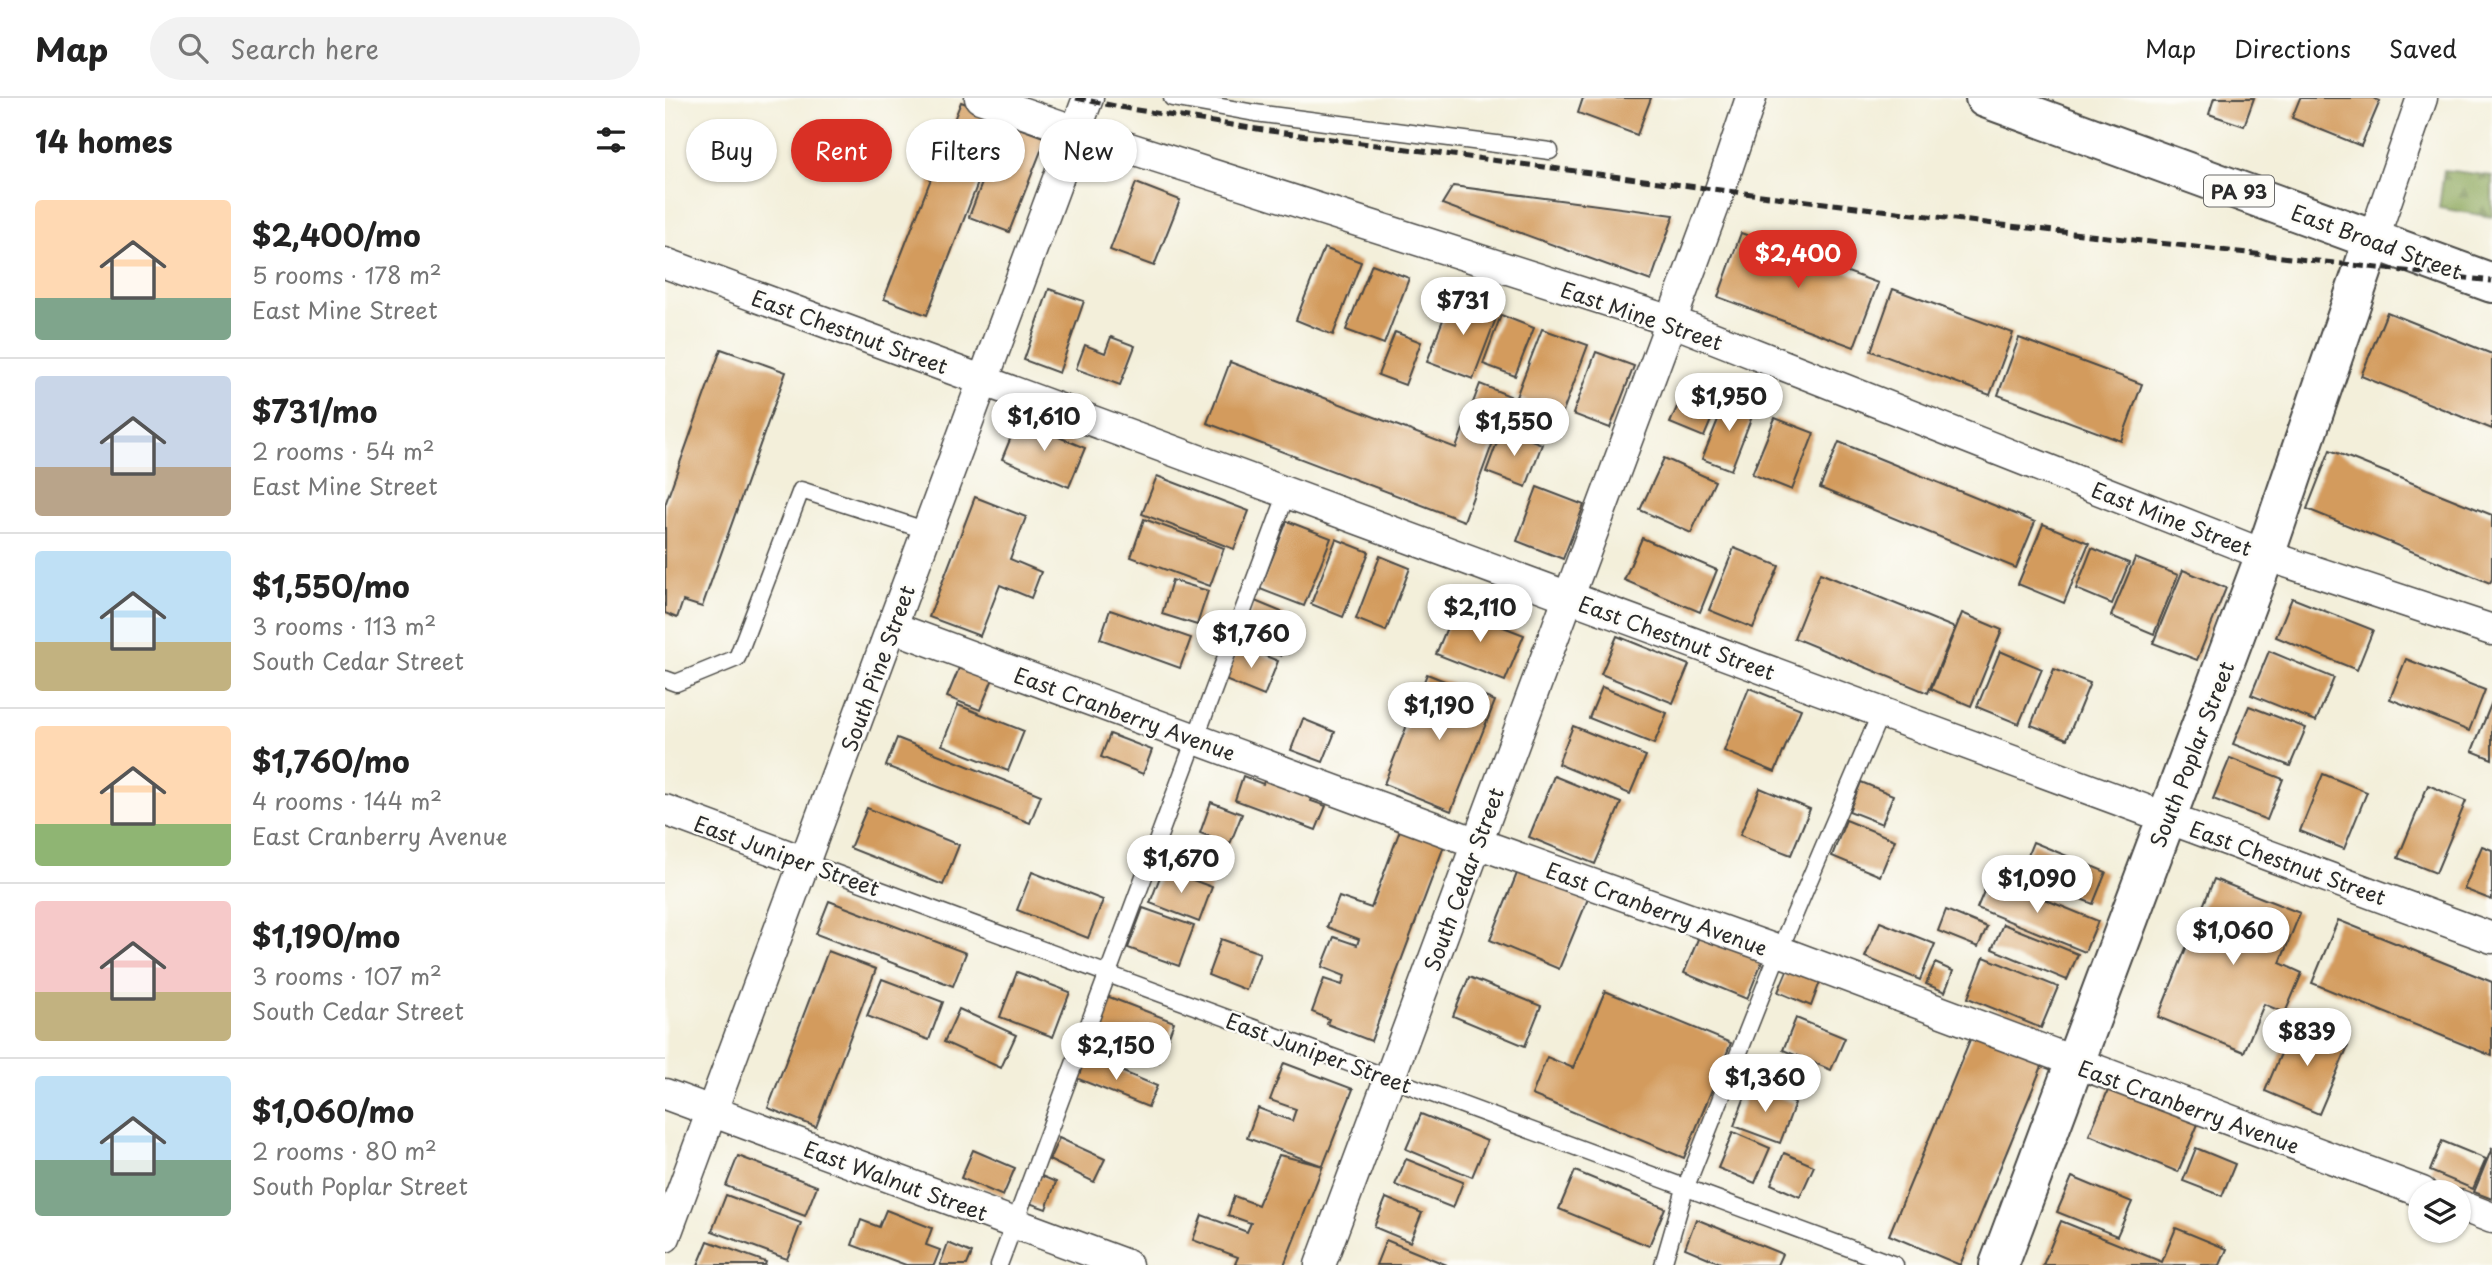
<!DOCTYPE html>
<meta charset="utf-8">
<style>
:root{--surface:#fff;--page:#f2f2f2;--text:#222;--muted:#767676;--line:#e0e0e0;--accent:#d93025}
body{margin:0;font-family:"Playpen Sans",sans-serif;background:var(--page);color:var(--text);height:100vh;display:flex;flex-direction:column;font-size:26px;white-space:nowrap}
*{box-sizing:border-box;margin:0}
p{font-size:23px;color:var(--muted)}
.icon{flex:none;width:38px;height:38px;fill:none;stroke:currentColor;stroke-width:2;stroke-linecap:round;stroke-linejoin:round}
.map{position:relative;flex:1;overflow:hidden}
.details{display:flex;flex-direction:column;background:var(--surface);width:665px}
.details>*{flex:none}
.top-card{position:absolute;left:21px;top:21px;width:665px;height:63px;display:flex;gap:14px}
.buttons{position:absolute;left:1743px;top:1082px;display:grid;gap:14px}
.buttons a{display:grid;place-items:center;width:63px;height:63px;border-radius:50%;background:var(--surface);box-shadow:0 2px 5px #0004;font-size:35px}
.price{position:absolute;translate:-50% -60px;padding:0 16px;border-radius:24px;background:#fff;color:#222;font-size:23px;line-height:46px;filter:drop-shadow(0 2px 4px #0008)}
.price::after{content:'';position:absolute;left:50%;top:42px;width:21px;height:16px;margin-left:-10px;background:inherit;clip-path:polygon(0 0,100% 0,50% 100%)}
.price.on{background:var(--accent);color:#fff}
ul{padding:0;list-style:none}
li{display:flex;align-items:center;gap:21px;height:175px;padding:0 35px}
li+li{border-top:2px solid var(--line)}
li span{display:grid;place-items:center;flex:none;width:196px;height:140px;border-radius:7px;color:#555}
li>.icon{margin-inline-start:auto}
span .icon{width:84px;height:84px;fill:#fffc;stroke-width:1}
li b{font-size:30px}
h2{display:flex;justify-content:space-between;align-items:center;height:84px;padding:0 35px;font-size:30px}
.chip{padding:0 24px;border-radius:32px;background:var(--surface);box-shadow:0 2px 5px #0004;font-size:24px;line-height:63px}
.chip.on{background:var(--accent);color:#fff}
header{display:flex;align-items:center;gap:42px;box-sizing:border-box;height:98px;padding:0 35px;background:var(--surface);border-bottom:2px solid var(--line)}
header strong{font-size:33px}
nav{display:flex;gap:38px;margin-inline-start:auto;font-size:24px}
.search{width:490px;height:63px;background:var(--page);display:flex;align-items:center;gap:18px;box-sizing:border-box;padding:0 24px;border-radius:38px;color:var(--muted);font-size:26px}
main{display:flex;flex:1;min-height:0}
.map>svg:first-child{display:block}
.forest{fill:url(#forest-firs);stroke:#5a6842;stroke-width:2}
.building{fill:#d39b5d}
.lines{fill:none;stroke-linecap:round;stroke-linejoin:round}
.lane-casing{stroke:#494845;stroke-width:19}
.street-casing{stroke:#494845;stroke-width:33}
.secondary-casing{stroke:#494845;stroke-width:42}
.highway-casing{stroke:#494845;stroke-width:42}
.lane{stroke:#fff;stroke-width:16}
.street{stroke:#fff;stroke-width:30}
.secondary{stroke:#fff;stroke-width:38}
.highway{stroke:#fff;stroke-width:38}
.rail{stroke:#2b2b2b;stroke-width:5;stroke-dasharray:10 5;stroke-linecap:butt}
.labels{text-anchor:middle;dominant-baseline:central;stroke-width:5;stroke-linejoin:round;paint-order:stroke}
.shield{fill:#fdfcf7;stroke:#6a6a68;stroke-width:2}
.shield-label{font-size:19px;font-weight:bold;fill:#2b2b2b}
.street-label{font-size:21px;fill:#2b2b2b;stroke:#fdfcf7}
</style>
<header>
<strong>Map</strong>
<div class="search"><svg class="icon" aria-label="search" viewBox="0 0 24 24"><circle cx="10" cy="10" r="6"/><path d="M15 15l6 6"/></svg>Search here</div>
<nav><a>Map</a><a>Directions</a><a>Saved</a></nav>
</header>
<main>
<section class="details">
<h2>14 homes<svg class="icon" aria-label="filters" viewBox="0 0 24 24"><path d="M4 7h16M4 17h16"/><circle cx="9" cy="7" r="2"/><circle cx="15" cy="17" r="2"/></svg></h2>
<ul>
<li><span style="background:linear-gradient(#ffd9b3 70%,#7fa58c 0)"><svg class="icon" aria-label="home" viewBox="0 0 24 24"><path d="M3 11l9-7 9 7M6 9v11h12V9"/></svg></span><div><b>$2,400/mo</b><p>5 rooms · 178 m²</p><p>East Mine Street</p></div></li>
<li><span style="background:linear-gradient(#c9d6e8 65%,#b9a48a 0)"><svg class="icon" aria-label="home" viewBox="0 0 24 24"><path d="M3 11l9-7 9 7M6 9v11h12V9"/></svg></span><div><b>$731/mo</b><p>2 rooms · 54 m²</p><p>East Mine Street</p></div></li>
<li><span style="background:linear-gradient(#bfe0f5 65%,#c2b280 0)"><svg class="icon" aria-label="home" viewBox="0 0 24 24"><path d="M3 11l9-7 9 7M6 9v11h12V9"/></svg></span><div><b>$1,550/mo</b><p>3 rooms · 113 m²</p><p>South Cedar Street</p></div></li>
<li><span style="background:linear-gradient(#ffd9b3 70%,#8fb573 0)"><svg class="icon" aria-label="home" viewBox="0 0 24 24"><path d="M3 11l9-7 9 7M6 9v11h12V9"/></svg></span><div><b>$1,760/mo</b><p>4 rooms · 144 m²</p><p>East Cranberry Avenue</p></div></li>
<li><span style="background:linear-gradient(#f6c9c9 65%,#c2b280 0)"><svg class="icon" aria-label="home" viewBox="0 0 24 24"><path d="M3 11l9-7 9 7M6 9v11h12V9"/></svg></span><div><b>$1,190/mo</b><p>3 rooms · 107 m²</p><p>South Cedar Street</p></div></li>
<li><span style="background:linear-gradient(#bfe0f5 60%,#7fa58c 0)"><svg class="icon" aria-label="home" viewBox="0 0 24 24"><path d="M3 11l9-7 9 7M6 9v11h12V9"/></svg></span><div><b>$1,060/mo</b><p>2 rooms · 80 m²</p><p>South Poplar Street</p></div></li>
</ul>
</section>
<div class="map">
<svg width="1827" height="1167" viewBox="0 0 1827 1167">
<defs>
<pattern id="forest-firs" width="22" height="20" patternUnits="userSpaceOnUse" patternTransform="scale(1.75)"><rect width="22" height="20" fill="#8aa558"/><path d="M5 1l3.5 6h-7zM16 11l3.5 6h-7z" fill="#718749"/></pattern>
</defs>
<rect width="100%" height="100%" fill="#fdfcf7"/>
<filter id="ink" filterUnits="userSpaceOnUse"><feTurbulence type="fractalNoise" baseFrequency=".0143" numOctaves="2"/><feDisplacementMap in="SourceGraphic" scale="14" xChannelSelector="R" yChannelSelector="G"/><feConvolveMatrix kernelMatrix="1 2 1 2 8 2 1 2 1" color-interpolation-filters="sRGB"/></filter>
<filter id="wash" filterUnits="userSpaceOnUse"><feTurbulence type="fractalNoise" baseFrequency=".00686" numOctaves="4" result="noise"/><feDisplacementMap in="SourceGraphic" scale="28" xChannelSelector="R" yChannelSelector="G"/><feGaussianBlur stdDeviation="1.57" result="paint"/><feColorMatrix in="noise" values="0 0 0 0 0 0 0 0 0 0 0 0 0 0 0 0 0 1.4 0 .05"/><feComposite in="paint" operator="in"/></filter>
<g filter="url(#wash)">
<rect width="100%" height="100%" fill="#f3efda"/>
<!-- forest -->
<polygon class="forest" points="1779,72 1827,78 1827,119 1774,110"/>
<g id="blocks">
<!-- building -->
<g class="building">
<polygon points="918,0 986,0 972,37 913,15"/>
<polygon points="1549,0 1589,0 1579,28 1544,16"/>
<polygon points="1635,0 1708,0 1715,3 1696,48 1627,20"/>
<polygon points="296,4 338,20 262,217 219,201"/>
<polygon points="340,25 381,40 344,134 304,119"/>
<polygon points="471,85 515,102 489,168 445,152"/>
<polygon points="788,88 1009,117 986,183 777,106"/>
<polygon points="1076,135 1213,185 1189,249 1053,199"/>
<polygon points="659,150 696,164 668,237 631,222"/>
<polygon points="707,166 744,180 719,246 681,232"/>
<polygon points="384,191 419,203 394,275 359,262"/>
<polygon points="1228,191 1348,235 1325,297 1206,253"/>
<polygon points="787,198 833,215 808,281 762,264"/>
<polygon points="1722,214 1827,256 1827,331 1696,278"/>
<polygon points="836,217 869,230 850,278 818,266"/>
<polygon points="877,231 923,247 897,316 851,299"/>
<polygon points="730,234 756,244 740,287 713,277"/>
<polygon points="446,239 470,248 455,287 411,271 420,247 440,255"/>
<polygon points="1354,240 1477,286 1456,343 1333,297"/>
<polygon points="56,251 121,274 37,509 18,503 12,520 0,515 0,407"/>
<polygon points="931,254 969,268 945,330 908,316"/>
<polygon points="565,264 791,350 815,286 845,298 799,423 542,325"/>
<polygon points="1023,284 1056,298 1039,339 1005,325"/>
<polygon points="1063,297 1091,308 1066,372 1037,361"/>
<polygon points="1110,320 1149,335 1127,392 1087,376"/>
<polygon points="353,322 420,350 404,389 337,361"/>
<polygon points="837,331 877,346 861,389 821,374"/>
<polygon points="1174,344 1370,424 1351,470 1155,390"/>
<polygon points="1665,352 1827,417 1827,481 1825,485 1642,411"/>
<polygon points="999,360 1050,383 1026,435 975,412"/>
<polygon points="492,378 584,413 569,451 477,416"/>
<polygon points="872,389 919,407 898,461 852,443"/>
<polygon points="310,399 361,419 345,461 376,474 366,500 335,487 315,538 264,519"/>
<polygon points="479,421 559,450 545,488 466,459"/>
<polygon points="622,423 666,440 639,508 595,491"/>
<polygon points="1378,426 1424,445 1399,505 1353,486"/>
<polygon points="977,440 1052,472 1035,514 959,482"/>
<polygon points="671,441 704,454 678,519 646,506"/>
<polygon points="1069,450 1114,468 1088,530 1044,512"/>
<polygon points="1427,450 1464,465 1447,506 1411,491"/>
<polygon points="715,458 745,470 721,533 691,521"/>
<polygon points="1470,460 1513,477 1489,536 1446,518"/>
<polygon points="1518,472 1561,490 1532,562 1488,545"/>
<polygon points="1155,475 1290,530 1263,595 1129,540"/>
<polygon points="507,482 543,493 532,527 497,516"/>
<polygon points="1627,500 1708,532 1692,572 1611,539"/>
<polygon points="590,503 619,515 611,536 623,540 616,558 575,542"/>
<polygon points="790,510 859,537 840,583 771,556"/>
<polygon points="445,512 526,540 515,570 435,541"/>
<polygon points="1297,515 1337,532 1306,608 1266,591"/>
<polygon points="952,538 1024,567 1008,605 936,576"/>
<polygon points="574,547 613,563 599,598 560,582"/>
<polygon points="1335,553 1377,571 1354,626 1312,609"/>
<polygon points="1604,553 1669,580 1651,623 1586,597"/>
<polygon points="1741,561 1820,592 1804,633 1725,601"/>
<polygon points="297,563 330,576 315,612 282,599"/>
<polygon points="1389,571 1425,585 1402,641 1366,627"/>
<polygon points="762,576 830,603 786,713 719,686"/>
<polygon points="937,589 1002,615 989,646 924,620"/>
<polygon points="1084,590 1136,611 1110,674 1059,653"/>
<polygon points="1827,604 1827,661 1807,653"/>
<polygon points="293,607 359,633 343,673 277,647"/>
<polygon points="1584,608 1641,630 1625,668 1568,646"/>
<polygon points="638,621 670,634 658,664 626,652"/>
<polygon points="908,628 981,658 965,696 893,666"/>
<polygon points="445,636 487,652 478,676 436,659"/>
<polygon points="232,640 376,697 365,725 221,668"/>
<polygon points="1565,660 1618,681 1602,722 1548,701"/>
<polygon points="603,673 651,690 646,703 661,708 651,732 570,702 578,678 598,686"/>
<polygon points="1658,676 1702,694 1679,751 1635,733"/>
<polygon points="889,678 956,705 930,766 864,739"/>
<polygon points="1196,684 1228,697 1217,726 1184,713"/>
<polygon points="1763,687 1801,703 1771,775 1733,760"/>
<polygon points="1095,690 1145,711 1126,757 1075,737"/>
<polygon points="546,704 577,716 565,746 535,735"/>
<polygon points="202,710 294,747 278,787 185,750"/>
<polygon points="1181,722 1230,742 1215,778 1167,758"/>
<polygon points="738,724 782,740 706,943 662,926 664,921 647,914 659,881 677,887 680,878 657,869 669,839 692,847 694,841 662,829 674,799 706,810"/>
<polygon points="1368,744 1441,774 1428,806 1355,776"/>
<polygon points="1817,748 1827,752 1827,802 1799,791"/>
<polygon points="855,768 925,796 894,871 825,842"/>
<polygon points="498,771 547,789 534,824 485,805"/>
<polygon points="367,774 438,802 423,840 352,812"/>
<polygon points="1325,779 1433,823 1420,854 1312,810"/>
<polygon points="1549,781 1635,815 1615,865 1637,875 1620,915 1599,906 1579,954 1493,919"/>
<polygon points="164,803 301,855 288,888 151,836"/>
<polygon points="478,810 529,828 514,868 463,850"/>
<polygon points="1281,812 1322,829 1313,849 1273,833"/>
<polygon points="1673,822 1827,884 1827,958 1647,885"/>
<polygon points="1215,824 1270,846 1255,882 1200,859"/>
<polygon points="1338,826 1413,856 1402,882 1327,851"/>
<polygon points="1035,836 1098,861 1082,901 1019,875"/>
<polygon points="556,841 595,855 581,892 543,877"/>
<polygon points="163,853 211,871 151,1029 103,1010"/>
<polygon points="1319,859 1393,889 1376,930 1303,900"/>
<polygon points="1270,865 1288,873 1280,894 1261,886"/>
<polygon points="1124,868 1156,881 1146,908 1113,894"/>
<polygon points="352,874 405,894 388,939 335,919"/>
<polygon points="804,879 876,908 860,948 788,918"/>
<polygon points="217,881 278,904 264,942 202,918"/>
<polygon points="940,893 1066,945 1019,1060 867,997 882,959 908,970"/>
<polygon points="439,897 509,924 494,964 423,937"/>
<polygon points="294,911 351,937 336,970 279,944"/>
<polygon points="1131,920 1180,940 1166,972 1118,952"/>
<polygon points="1629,925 1683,948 1654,1016 1600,993"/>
<polygon points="1309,932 1380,961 1295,1167 1224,1137"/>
<polygon points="420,958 492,988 483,1009 411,980"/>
<polygon points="619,965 688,991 619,1167 572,1167 570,1166 573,1159 528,1142 537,1117 582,1134 586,1125 563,1117 569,1098 593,1107 614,1057 658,1068 582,1040 593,1010 627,1023 631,1011 605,1002"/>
<polygon points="1447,983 1536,1019 1513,1074 1424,1037"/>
<polygon points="1084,988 1130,1005 1115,1045 1069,1028"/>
<polygon points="756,1016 822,1043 807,1079 741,1051"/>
<polygon points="1068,1034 1105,1050 1090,1085 1053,1070"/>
<polygon points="394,1040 440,1061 429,1084 384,1062"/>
<polygon points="1777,1043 1821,1061 1808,1091 1765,1073"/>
<polygon points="1531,1050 1570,1066 1557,1098 1518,1083"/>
<polygon points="1827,1050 1827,1101 1809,1094"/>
<polygon points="308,1052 350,1070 338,1098 296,1080"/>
<polygon points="1119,1055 1149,1068 1135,1099 1106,1086"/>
<polygon points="73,1058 152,1088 140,1118 61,1088"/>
<polygon points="741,1061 798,1084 788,1110 730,1087"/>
<polygon points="910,1073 1000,1110 984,1148 894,1111"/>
<polygon points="374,1077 391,1084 381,1111 364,1105"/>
<polygon points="1407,1079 1467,1104 1452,1138 1392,1114"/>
<polygon points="61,1097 136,1125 122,1161 47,1133"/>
<polygon points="721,1100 757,1115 745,1144 709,1129"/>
<polygon points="221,1112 267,1130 261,1147 275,1152 269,1167 241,1167 187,1147 196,1122 214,1129"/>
<polygon points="1031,1121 1117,1156 1112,1167 1060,1167 1020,1150"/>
<polygon points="1396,1123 1497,1164 1511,1130 1562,1151 1555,1167 1378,1167"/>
<polygon points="721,1142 782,1167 711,1167"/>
<polygon points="43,1143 101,1164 100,1167 33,1167"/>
<polygon points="283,1145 307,1155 302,1167 275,1167"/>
</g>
</g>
</g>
<g filter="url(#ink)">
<use href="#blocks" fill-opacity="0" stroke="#494845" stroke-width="2"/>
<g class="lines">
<defs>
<g id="lane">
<polyline points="507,0 590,15 885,53"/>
<polyline points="0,581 11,585 72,560 136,392 263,433"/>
<polyline points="140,764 1230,1167"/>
<polyline points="334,1167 622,395"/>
<polyline points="998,1167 1020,1091 1114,853 1216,614"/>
</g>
<g id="street">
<polyline points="315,0 411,33 1006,223 1600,457 1827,532"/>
<polyline points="1708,142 1757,0"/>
<polyline points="0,165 1827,840"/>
<polyline points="227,529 812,745 1114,853 1757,1094"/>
<polyline points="0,712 140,764"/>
<polyline points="0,996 462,1167"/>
<polyline points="1794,1107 1827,1120"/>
<polyline points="0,1139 423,0"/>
<polyline points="655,1167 1055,92 1086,0"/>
</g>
<polyline id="secondary" points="1334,1167 1600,457 1708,142"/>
<polyline id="highway" points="1320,0 1827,185"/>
</defs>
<!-- lane casing -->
<use href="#lane" class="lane-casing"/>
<!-- street casing -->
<use href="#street" class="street-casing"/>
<!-- secondary casing -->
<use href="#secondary" class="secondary-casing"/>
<!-- highway casing -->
<use href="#highway" class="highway-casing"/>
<!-- lane -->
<use href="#lane" class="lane"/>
<!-- street -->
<use href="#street" class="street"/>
<!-- secondary -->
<use href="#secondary" class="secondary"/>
<!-- highway -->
<use href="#highway" class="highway"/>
<!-- rail -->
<polyline class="rail" points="411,0 465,11 605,33 1055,92 1337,127 1827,183"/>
</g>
</g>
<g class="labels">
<!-- shield labels -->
<rect class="shield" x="1539" y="77.5" width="70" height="31" rx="5"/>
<g class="shield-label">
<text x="1574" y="93">PA 93</text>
</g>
<!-- street labels -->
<g class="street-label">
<text transform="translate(1712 143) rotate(20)">East Broad Street</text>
<text transform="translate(977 217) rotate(19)">East Mine Street</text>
<text transform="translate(185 233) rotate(20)">East Chestnut Street</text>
<text transform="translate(1507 420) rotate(21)">East Mine Street</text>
<text transform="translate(1012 539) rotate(20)">East Chestnut Street</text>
<text transform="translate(212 570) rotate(-70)">South Pine Street</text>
<text transform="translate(460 615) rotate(20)">East Cranberry Avenue</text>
<text transform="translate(1526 656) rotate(-69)">South Poplar Street</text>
<text transform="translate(122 757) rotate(20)">East Juniper Street</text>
<text transform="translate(1623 764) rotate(20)">East Chestnut Street</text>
<text transform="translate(798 781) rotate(-70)">South Cedar Street</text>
<text transform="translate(992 810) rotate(20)">East Cranberry Avenue</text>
<text transform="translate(654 954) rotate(20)">East Juniper Street</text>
<text transform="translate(1524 1008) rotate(20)">East Cranberry Avenue</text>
<text transform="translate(231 1082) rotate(20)">East Walnut Street</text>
</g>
</g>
</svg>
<div class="buttons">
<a><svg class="icon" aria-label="layers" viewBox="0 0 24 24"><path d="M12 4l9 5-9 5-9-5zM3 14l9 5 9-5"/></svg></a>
</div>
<b class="price on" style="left:1133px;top:192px">$2,400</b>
<b class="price" style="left:798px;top:239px">$731</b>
<b class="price" style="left:1064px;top:335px">$1,950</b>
<b class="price" style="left:379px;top:355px">$1,610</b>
<b class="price" style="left:849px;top:360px">$1,550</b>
<b class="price" style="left:815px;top:546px">$2,110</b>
<b class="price" style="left:586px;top:572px">$1,760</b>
<b class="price" style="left:774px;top:644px">$1,190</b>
<b class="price" style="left:516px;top:797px">$1,670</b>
<b class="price" style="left:1372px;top:817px">$1,090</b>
<b class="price" style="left:1568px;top:869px">$1,060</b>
<b class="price" style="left:1642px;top:970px">$839</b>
<b class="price" style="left:451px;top:984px">$2,150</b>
<b class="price" style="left:1100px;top:1016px">$1,360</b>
<div class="top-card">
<a class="chip">Buy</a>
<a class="chip on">Rent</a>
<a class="chip">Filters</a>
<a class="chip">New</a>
</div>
</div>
</main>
